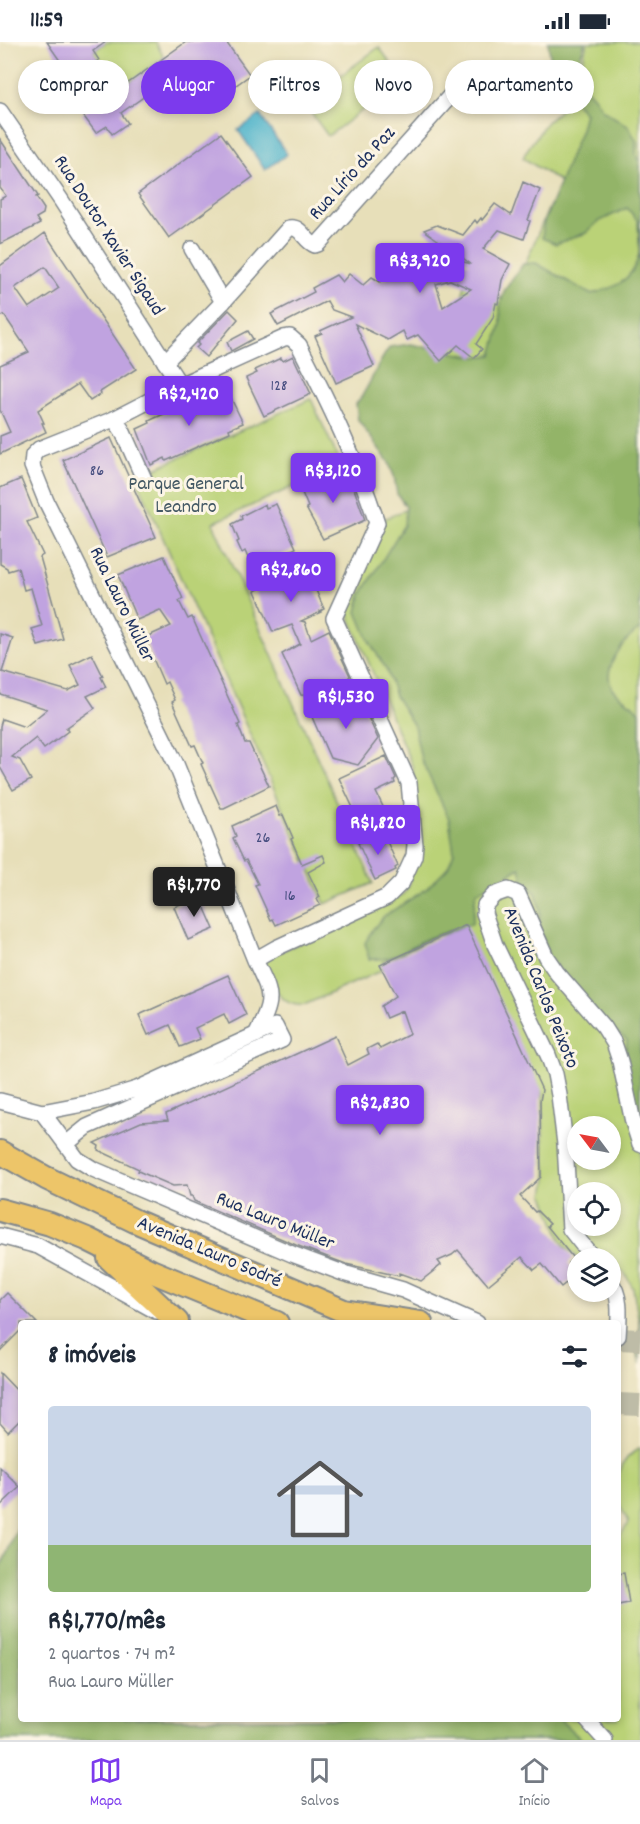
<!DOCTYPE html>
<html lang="pt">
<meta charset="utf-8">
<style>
:root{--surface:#fff;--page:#f6f6f7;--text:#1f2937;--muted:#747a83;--line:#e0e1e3;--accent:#7c3aed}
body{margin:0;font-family:Dekko,sans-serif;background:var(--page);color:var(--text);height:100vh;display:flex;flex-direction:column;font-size:22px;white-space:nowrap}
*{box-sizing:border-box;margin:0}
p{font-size:20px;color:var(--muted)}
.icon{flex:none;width:33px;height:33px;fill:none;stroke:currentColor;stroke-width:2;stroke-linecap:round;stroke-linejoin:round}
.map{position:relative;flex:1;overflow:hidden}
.details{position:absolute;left:18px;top:1278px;width:603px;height:402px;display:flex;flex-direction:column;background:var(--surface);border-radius:6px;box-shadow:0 3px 9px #0003}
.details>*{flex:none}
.hud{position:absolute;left:18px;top:18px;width:604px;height:54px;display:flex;gap:12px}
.needle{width:39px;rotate:302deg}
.fabs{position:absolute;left:567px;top:1074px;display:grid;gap:12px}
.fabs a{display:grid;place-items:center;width:54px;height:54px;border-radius:50%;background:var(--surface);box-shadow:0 3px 9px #0003;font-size:30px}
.price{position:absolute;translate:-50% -51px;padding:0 14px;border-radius:6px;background:var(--accent);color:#fff;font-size:20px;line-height:39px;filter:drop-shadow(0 2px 3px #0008)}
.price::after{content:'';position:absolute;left:50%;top:36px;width:18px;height:14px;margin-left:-9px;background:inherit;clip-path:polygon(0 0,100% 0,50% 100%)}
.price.active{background:#222;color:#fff}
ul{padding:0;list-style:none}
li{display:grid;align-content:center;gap:12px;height:318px;padding:0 30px}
li span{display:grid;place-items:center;height:186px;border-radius:6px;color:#555}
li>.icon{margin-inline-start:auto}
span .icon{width:108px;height:108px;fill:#fffc;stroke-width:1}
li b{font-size:26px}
h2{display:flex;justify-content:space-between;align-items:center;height:72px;padding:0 30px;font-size:26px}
.chip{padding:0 21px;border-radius:27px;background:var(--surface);box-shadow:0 3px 9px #0003;font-size:21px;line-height:54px}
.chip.active{background:var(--accent);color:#fff}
.status{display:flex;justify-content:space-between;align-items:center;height:42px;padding:0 30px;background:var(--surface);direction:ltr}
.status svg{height:16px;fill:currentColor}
.tab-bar{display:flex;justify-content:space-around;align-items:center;height:84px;border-top:2px solid var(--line);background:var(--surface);font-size:16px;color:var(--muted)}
.tab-bar a{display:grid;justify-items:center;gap:3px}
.tab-bar .active{color:var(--accent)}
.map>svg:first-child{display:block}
.green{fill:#bad277;stroke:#6a806a;stroke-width:1.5;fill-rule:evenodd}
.forest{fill:#93b468;stroke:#577263;stroke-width:1.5}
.water{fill:#4bb2ca;stroke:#337094;stroke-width:1.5}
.building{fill:#c0a3e0;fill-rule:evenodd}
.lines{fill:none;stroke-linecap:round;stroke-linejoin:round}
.highway-tunnel{stroke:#bebca7;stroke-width:22;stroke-dasharray:22 11;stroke-linecap:butt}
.minor-casing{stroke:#81878c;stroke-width:18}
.highway-casing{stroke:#81878c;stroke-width:26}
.minor{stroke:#fff;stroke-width:15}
.highway{stroke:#edc569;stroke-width:22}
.labels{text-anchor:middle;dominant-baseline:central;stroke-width:6;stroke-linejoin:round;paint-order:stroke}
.number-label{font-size:16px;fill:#444c7e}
.street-label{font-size:20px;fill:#1b2f5e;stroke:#fcf5e5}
.park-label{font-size:20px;fill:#435864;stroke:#fcf5e5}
</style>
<div class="status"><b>11:59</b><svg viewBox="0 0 49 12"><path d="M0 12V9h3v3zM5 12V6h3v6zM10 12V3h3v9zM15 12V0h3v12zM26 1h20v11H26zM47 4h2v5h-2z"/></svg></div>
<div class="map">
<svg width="640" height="1698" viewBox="0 0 640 1698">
<rect width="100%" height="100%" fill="#fcf5e5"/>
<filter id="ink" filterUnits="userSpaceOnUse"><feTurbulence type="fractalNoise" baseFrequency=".0167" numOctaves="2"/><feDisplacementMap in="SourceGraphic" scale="12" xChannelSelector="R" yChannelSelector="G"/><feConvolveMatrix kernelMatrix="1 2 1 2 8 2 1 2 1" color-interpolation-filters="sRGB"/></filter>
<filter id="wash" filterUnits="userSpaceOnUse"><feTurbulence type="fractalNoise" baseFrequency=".008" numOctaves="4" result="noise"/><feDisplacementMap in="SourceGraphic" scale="24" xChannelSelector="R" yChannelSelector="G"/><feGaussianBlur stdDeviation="1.35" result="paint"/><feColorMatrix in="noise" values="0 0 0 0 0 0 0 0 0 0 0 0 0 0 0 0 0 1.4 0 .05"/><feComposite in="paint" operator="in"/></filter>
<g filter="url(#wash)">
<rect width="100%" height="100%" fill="#e7dfb9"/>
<!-- green -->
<g class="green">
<polygon points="106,0 156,0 164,16 110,54 89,25 99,18 93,10"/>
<path d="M587,0h53v1322l-2,-9 1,-33 -6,-34 -8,-14 -14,-14 -1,-2h-32l-12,-10 -6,-10 -16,-43 3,-17 -4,-34v-49l-81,-165 -25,6 -54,26 2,7 -81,36c-27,3 -32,-25 -41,-46l120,-53 21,-12 6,-11 3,-115 -66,-157 -1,-10 31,-79 65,-28 4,-137 19,-72 3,-7 42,26 6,-18 33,-79 15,-23 -41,-26c4,-9 9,-16 15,-23 3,-4 4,-9 8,-12 9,-9 19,-16 27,-26 9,-14 9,-38 14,-55zM578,1084h32v34h-32zM578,1150h32v34h-32z"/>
<polygon points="379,5 403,38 328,94 304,61"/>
<polygon points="311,357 341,423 213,481 373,841 325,862 136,435"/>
<path d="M640,1406v292h-640l21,-21h597v-181l11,-15c-3,-6 -7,-12 -9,-17 -8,-23 -1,-47 20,-58z"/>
</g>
<!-- forest -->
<g class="forest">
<path d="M548,0h37l-4,13 -2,15 4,15 11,12 9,13 25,16 8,14v15l4,8v466c-16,11 -39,39 -28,59 5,8 11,10 18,15 4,2 7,7 10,10v434l-17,-74 4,-33 -25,-18 -53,-64 -10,-30 1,-17 -4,-18 -12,-10 -4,-15 -44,25 -4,31c-15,5 -31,9 -46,15 -24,11 -28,22 -57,20l-4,-16 8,-14 11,-13 41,-26 23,-23 6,-15 -5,-33 -28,-60 -7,-33 -19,-30 -9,-27 -17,-28 -12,-29 4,-17 43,-70 2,-18 -9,-13 -3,-18 -6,-15 -30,-41 -2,-16c15,-18 19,-38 34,-57l21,-3 64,13 17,-2 9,-31 -1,-17 4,-16 19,-27 13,-1 54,31c24,-5 43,-13 49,-40 1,-10 -1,-23 -1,-33l-11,-13 -29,14 -12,11 -30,11 -14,-6 2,-16 37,-93 4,-16 -23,-24 -9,-13z"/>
<polygon points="21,1478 21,1677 559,1677 582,1698 0,1698 0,1527"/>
</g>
<!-- water -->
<polygon class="water" points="260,73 287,112 265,128 238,88"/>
<g id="blocks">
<!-- building -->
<g class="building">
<polygon points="47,0 106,0 93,9 99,18 89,25 110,54 186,0 226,0 250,33 204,66 179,30 121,71 128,81 112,92 107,84 96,91 82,72 92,65"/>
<polygon points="221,91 253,135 169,196 138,152"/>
<polygon points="0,97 38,154 36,155 44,167 43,172 36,176 40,182 0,202 0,157 6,154 0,146"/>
<path d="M523,140l17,8 -12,30 2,1 -6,18 -25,-9 -16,19 27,15 -8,16 -4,24 -2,-1 -3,15 -17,26 6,5 -8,9 -16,-13 -17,16 -23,-26 -11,5 -4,-9 -15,9 -33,-16 19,42 -38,17 -21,-47 7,-3 -2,-2 31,-14 -19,-7 -5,-9 -49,25 -7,-12 43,-22 -2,-4 24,-13 6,7 7,-8 14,11 9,-8 8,5 2,-4 4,2 8,-21 3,1 4,-15 10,2 -1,3 19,5 1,-2 41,11 -47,-34 13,-5 26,10 12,-15 2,3 4,-5 1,2 13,-16 16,11zM450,238l21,9 -28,18 -7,-23z"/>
<path d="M45,191l91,136 -36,23 1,2 -11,7 -12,-17 -40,26 6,13h-2l4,9 -46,22v-18l10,-4 -10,-22v-45l29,-13 -25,-37 -4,2v-51zM45,225l14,21 -30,20 -14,-20z"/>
<polygon points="229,268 238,277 206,315 196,306 199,303 197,301"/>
<polygon points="248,289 253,297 231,309 227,300"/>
<polygon points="293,314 311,352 264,374 246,336 257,331 255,328 281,316 283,319"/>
<polygon points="227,348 243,381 229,387 230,390 166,419 165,416 151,423 137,387 150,381 149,379 153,377 212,350 214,354"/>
<polygon points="111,396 156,495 107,515 63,418"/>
<polygon points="341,427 351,445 353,444 365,478 323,497 306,466 308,465 300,446"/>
<polygon points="21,437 37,476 27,480 43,513 40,515 63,597 38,604 32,587 42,584 31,546 24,548 18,526 8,529 7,526 0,522 0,446"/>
<polygon points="265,462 266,466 276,462 296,506 275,516 284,534 306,525 324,567 320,569 321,570 301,579 305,580 311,597 329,588 350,634 329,655 301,653 282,612 300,602 292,583 273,590 255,549 272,540 263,522 252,525 245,509 242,511 237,500 239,499 232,482 242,477 241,474"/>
<polygon points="164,514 183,557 179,559 188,577 192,575 240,682 238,683 245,701 249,701 269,744 224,766 221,766 201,722 203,721 195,703 192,704 172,660 175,658 167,640 164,642 144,596 171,584 160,568 137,578 118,533"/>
<polygon points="0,592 13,596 2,630 68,649 80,643 70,623 92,612 103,634 101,635 106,645 87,654 95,666 66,686 68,689 44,707 36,696 12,715 20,718 31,738 13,748 0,725 0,684 2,677 25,685 47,667 0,652"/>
<polygon points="357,651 378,697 358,723 330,716 312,675 315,670"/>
<polygon points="386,714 396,736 394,738 395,741 376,750 385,769 364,779 359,771 356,772 339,736"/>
<polygon points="276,764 280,774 283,773 293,796 291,797 302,822 323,813 326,820 308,830 320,855 317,857 320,863 276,883 273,877 271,878 255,843 258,842 246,818 244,819 233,796 236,794 232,784"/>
<polygon points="379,792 381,795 384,793 398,824 395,826 396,828 375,838 358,801"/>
<polygon points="199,853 214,887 188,898 174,865"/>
<polygon points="466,883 542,1048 540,1059 541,1135 520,1154 535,1170 537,1169 550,1182 547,1184 573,1216 568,1221 578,1233 567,1242 566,1241 561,1245 542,1222 534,1228 522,1215 488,1243 458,1208 452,1213 438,1219 441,1223 421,1239 399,1231 399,1234 346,1222 296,1203 194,1159 192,1154 190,1154 187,1143 173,1144 138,1129 139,1127 98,1108 99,1104 94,1101 141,1080 168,1078 166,1072 335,994 348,1023 369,1012 367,1007 377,1002 380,1007 410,992 402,969 386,976 381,964 396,954 380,923"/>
<polygon points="228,933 246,973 229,982 224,972 195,986 200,997 180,1005 170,983 148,993 139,973"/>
<polygon points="7,1251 37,1281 21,1281 21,1288 0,1309 0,1258"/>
<polygon points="0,1331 21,1353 21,1377 8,1390 0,1381"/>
<polygon points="0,1425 20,1445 0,1464"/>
<polygon points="624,1531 629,1561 618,1563 618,1532"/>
</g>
</g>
</g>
<g filter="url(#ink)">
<use href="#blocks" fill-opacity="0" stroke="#81878c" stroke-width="1.5"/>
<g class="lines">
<!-- highway-tunnel -->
<g class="highway-tunnel">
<polyline points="618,1297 640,1298"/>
<polyline points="618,1362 640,1363"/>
</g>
<defs>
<g id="minor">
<polyline points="0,69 61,158 180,343"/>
<polyline points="192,207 223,260"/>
<path d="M165,320l58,-60 66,-74c13,-2 15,13 26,17l3,-1 151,-169"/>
<polyline points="114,377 122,388 144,437"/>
<path d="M255,918l21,-12 111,-51 15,-15 12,-26 1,-11 -6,-62 -75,-165 43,-95c-20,-62 -48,-120 -78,-178l-9,-8 -6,1 -104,47 -66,34 -75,30 -6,6 -1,11 14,35 130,263 79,196c18,38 19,37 1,75"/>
<polyline points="0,1059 42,1070 94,1060 137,1047 275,984 282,998 87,1085 66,1102"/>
<polyline points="42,1070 77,1117 93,1127 292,1212 343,1231 403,1248 477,1281"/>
<polyline points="0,1194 38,1204 156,1269"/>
<polyline points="593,1216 570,1187 565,1102 559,1053 555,1032 548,1013 495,903 484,871 485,863 494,853 508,848 518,852 546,915 557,931 604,985 614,1001 620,1019 633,1080 640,1102"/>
<path d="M610,1239c12,15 9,37 8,55"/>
<polyline points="586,1677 605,1698"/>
</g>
<g id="highway">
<polyline points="0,1110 46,1136 135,1179 344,1269 421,1281"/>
<polyline points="0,1168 50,1182 87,1197 151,1229 277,1281"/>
<polyline points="109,1216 177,1280"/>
</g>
</defs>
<!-- minor casing -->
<use href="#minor" class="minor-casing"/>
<!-- highway casing -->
<use href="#highway" class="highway-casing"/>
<!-- minor -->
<use href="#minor" class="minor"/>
<!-- highway -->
<use href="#highway" class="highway"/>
</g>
</g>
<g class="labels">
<!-- number labels -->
<g class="number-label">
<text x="279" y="344">128</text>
<text x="97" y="429">86</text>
<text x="263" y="796">26</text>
<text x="290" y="854">16</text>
</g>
<!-- street labels -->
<g class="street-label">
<text transform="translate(353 132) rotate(-48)">Rua Lírio da Paz</text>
<text transform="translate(108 194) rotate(57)">Rua Doutor Xavier Sigaud</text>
<text transform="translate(121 563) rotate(64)">Rua Lauro Müller</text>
<text transform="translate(540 946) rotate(68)">Avenida Carlos Peixoto</text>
<text transform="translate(275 1180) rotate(22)">Rua Lauro Müller</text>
<text transform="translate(209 1211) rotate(23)">Avenida Lauro Sodré</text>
</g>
<!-- park labels -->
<g class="park-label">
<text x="186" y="443">Parque General<tspan x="186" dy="23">Leandro</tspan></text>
</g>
</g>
</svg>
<div class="fabs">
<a><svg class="needle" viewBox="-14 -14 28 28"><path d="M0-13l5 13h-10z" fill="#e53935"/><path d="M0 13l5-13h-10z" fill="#747a83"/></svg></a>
<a><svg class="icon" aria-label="locate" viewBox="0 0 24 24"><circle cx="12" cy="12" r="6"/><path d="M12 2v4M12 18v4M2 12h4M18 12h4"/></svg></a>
<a><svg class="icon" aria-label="layers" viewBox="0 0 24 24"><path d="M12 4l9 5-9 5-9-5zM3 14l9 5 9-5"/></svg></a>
</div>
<b class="price" style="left:420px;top:252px">R$3,920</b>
<b class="price" style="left:189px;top:385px">R$2,420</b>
<b class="price" style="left:333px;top:462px">R$3,120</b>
<b class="price" style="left:291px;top:561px">R$2,860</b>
<b class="price" style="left:346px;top:688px">R$1,530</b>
<b class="price" style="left:378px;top:814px">R$1,820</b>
<b class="price active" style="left:194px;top:876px">R$1,770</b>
<b class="price" style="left:380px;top:1094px">R$2,830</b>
<div class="hud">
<a class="chip">Comprar</a>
<a class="chip active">Alugar</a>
<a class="chip">Filtros</a>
<a class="chip">Novo</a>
<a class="chip">Apartamento</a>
</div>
<section class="details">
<h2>8 imóveis<svg class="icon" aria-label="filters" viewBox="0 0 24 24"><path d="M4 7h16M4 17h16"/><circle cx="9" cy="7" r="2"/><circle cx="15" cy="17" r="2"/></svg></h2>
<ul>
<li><span style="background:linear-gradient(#c9d6e8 75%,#8fb573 0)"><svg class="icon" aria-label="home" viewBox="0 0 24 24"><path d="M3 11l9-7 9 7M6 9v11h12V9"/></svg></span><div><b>R$1,770/mês</b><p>2 quartos · 74 m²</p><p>Rua Lauro Müller</p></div></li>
</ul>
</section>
</div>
<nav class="tab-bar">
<a class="active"><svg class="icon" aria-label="map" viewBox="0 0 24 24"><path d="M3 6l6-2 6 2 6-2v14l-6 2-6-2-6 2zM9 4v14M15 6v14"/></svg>Mapa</a>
<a><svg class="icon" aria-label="saved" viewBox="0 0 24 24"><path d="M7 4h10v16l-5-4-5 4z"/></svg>Salvos</a>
<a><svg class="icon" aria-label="home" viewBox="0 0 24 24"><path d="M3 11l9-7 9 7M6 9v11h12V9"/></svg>Início</a>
</nav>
